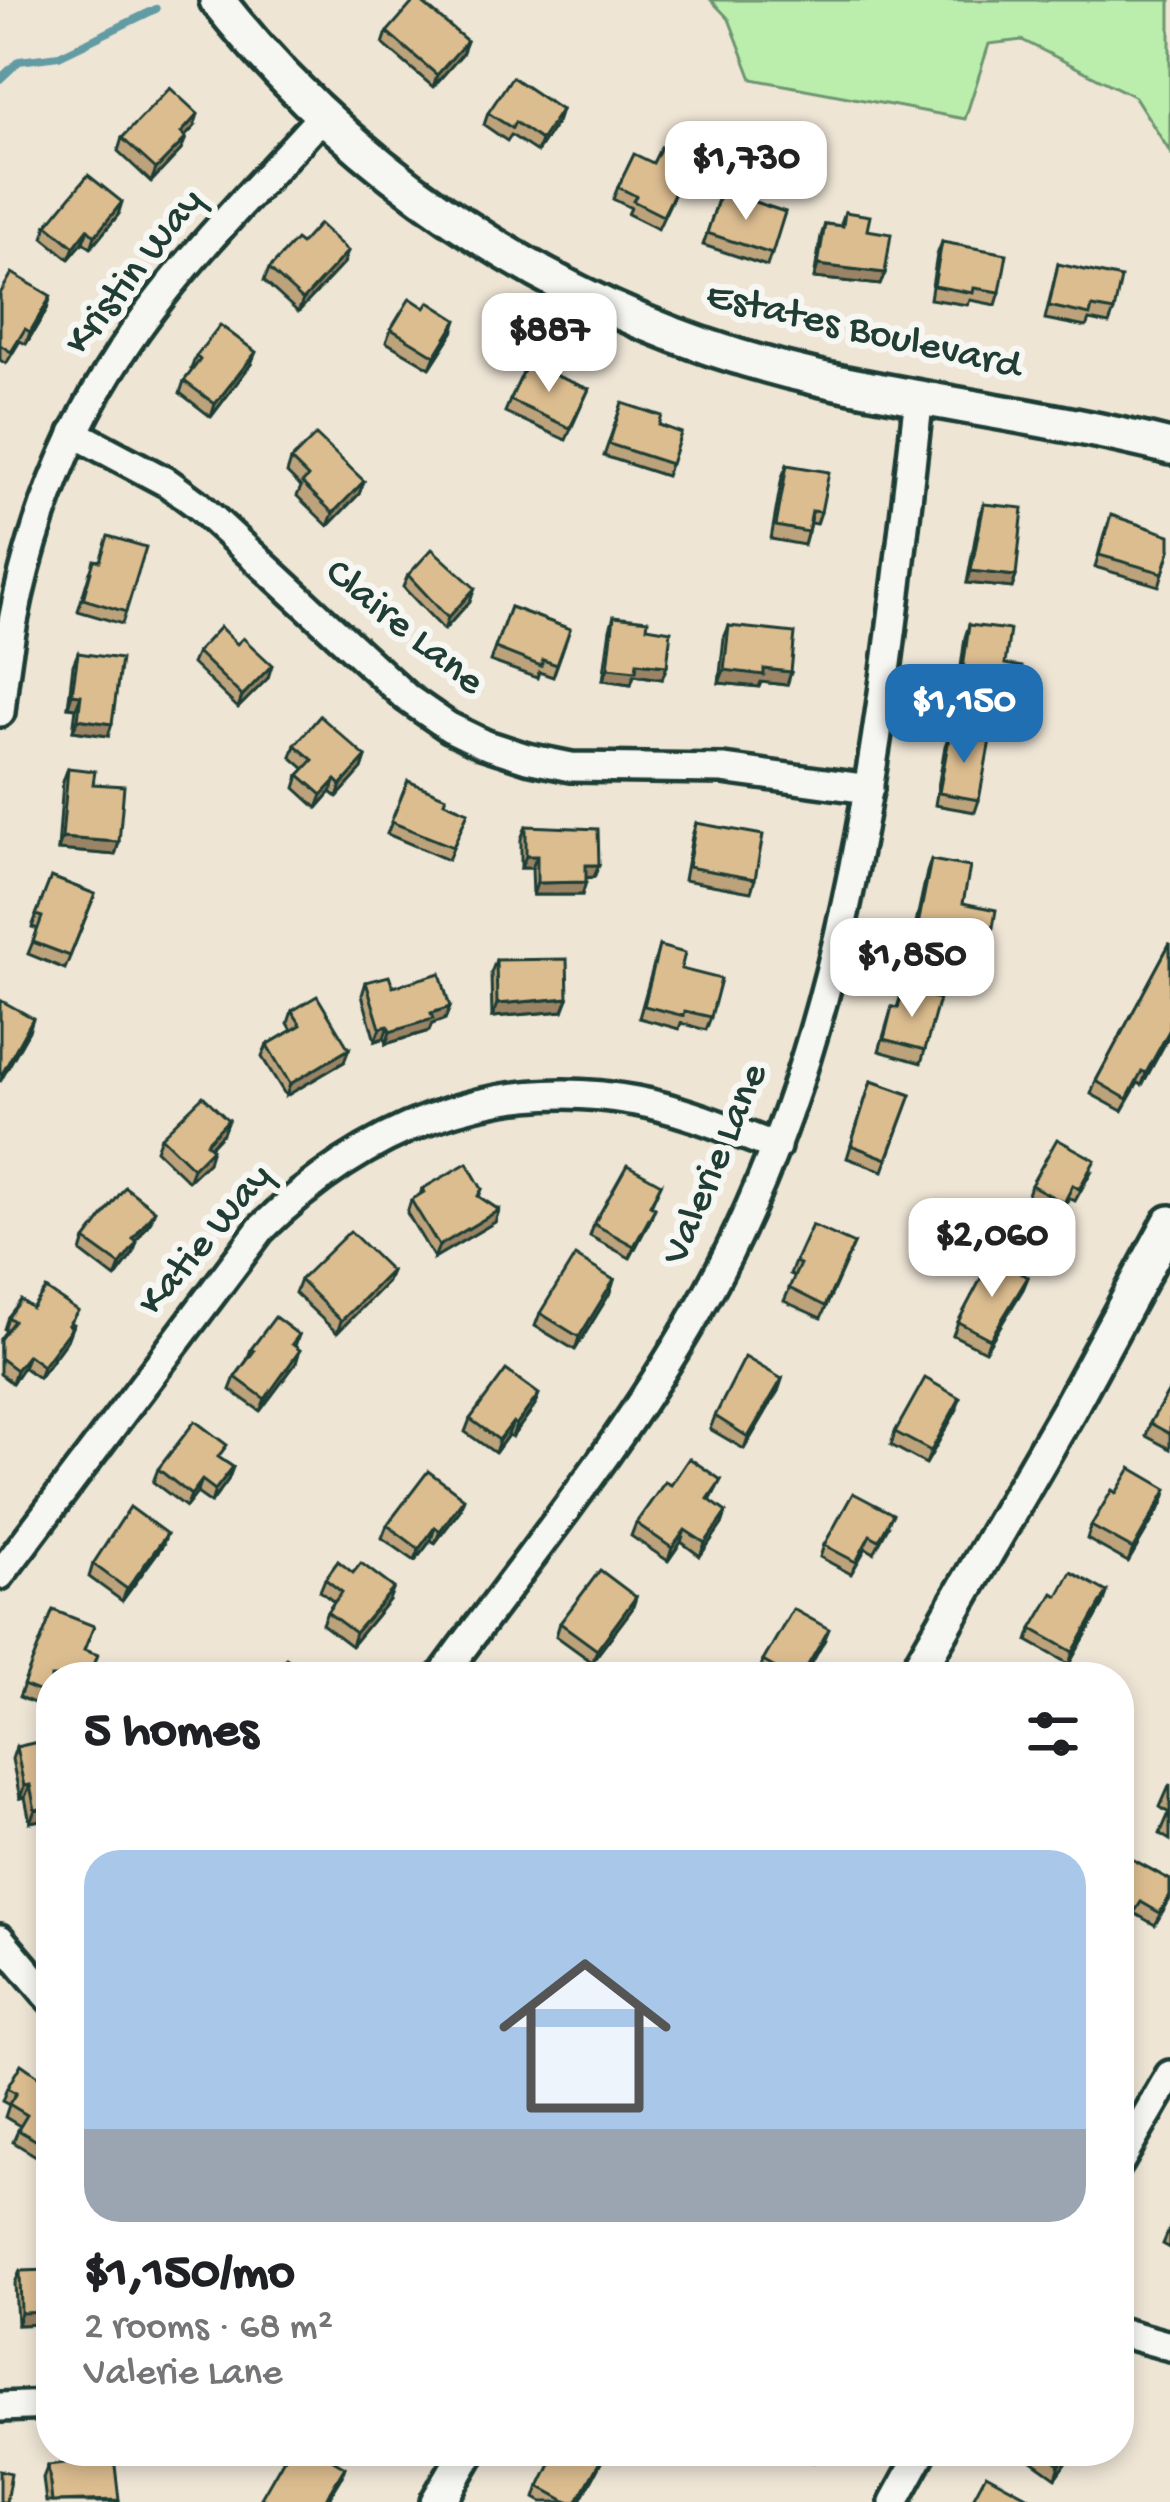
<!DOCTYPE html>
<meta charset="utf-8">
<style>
:root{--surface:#fff;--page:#f6f6f6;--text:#202124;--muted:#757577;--line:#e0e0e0;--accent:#1f6fb2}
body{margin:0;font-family:"Gochi Hand",sans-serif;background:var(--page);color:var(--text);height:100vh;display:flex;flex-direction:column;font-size:45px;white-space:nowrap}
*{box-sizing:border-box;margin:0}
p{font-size:39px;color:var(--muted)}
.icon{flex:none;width:66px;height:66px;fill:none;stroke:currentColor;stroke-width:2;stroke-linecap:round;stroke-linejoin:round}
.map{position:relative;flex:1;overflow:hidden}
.sheet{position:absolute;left:36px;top:1662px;width:1098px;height:804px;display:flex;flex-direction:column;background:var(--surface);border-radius:48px;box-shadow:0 6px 18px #0003}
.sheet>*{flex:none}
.price{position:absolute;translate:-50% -102px;padding:0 27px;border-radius:24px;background:#fff;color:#222;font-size:39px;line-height:78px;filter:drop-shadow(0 3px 6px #0008)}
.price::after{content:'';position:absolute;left:50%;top:72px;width:36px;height:27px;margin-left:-18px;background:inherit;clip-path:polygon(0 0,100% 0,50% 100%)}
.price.active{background:var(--accent);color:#fff}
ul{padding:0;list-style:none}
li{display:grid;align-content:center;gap:24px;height:636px;padding:0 48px}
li+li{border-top:3px solid var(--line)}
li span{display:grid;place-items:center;height:372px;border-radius:36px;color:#555}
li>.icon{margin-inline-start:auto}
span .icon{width:216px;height:216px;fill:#fffc;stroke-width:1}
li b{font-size:51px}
h2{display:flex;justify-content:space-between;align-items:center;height:144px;padding:0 48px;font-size:51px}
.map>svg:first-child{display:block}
.green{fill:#bbedad;stroke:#6d9570;stroke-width:3}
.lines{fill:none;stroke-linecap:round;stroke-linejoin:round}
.stream{stroke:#629ba4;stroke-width:8}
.minor-casing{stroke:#1f3d34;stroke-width:36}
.tertiary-casing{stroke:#1f3d34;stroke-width:42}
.minor{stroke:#f6f6f2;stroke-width:27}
.tertiary{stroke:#f6f6f2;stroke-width:33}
.wall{fill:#bda37c;stroke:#1f3d34;stroke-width:3}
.shaded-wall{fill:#9a8465;stroke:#1f3d34;stroke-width:3}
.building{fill:#dcbd90;stroke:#1f3d34;stroke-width:3}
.labels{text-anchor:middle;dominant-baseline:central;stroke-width:12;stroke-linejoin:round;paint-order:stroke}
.street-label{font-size:42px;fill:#1f3d34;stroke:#f6f6f2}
</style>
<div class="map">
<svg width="1170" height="2502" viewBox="0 0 1170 2502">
<rect width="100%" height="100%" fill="#eee5d5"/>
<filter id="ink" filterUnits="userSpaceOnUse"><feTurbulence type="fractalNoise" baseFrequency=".00833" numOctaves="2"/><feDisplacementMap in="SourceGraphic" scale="24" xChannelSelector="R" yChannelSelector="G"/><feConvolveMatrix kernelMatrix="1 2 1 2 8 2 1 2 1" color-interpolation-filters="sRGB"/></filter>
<g filter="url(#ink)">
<!-- green -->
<polygon class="green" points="711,0 1170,0 1170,152 1135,97 1022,40 989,44 965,119 752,79 729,19"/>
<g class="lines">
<!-- stream -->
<polyline class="stream" points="0,79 19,61 59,56 156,9"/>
<defs>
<g id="minor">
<polyline points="74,433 168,483 198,505 407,698 449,727 484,744 527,758 571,767 723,769 869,789"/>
<path d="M0,712c12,-129 49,-251 121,-360 56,-86 133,-160 202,-237"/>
<path d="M0,1575l260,-345c101,-99 232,-157 376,-129 49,9 94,29 140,46"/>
<path d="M441,1677c87,-119 182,-235 255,-363 160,-279 186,-604 223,-917"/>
<polyline points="0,1939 51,1999"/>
<polyline points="1119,2163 1170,2075"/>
<polyline points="1119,2332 1170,2346"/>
<polyline points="0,2407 51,2405"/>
<polyline points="894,2502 922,2451"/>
</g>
<g id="tertiary">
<path d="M217,0c150,190 368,327 605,379 116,25 233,39 348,68"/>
<polyline points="914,1677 1069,1409 1170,1223"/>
<polyline points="438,2502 468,2451"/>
</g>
</defs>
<!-- minor casing -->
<use href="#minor" class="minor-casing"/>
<!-- tertiary casing -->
<use href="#tertiary" class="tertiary-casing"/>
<!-- minor -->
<use href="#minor" class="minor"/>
<!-- tertiary -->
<use href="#tertiary" class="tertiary"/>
</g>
<!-- wall -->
<g class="wall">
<polygon points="387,32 467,41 462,54 433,87 383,44"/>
<polygon points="561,110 557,122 537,152 511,135 507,141 484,125 488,113"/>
<polygon points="194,127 184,137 181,150 151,182 118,151 122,138"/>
<polygon points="690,161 658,229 628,214 631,208 613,199 618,187 653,163"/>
<polygon points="721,191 785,212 767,266 703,245"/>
<polygon points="845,212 867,230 885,273 880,285 814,278 821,236 825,224 840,226"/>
<polygon points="118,215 91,248 83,242 69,259 43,238 47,225"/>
<polygon points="942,242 1000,292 996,305 970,300 968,305 930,299 937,255"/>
<polygon points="301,244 344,263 298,312 264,281 269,269"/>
<polygon points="1058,264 1114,311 1109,324 1089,320 1086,327 1045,319"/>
<polygon points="0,294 47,309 26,344 20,341 6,364 0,360"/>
<polygon points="391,329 453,332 430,368 386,342"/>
<polygon points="196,356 251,364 211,417 180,393 184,381 193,370 191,369"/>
<polygon points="589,389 566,440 505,412 510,400"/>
<polygon points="622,403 659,425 681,433 666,476 604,456"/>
<polygon points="291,460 364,481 359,494 328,526 297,496 301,487 287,473"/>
<polygon points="787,465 821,512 817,524 810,523 804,545 771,539 782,477"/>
<polygon points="984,504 1016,576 1012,588 967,583 979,517"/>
<polygon points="1106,528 1170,550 1159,586 1095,567"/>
<polygon points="99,561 126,612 122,624 78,611 90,572"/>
<polygon points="408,575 475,588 470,601 444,630 403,587"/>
<polygon points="510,607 570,629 553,677 539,672 537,678 490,661"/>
<polygon points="614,616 647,627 662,679 634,675 631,684 603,680 610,629"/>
<polygon points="969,625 1005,664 1013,712 956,704 965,637"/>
<polygon points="729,626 791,672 787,685 761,682 759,687 719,683 724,638"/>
<polygon points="237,644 268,678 238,708 192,664 197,652"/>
<polygon points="78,653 108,736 73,731 76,708 68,707 73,665"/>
<polygon points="950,733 979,800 975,812 935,805 945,746"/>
<polygon points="295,745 366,757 362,769 337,797 331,792 317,808 295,788 299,775 305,769 291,757"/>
<polygon points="68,768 93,784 119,842 115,855 58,850 63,781"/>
<polygon points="408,781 444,802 468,812 448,860 387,834"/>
<polygon points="696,823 755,879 751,892 684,880 692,836"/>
<polygon points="526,826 599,865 594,877 586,878 582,895 533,895 532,868 521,868 521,839"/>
<polygon points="931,860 991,939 986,952 913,937 927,872"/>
<polygon points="51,877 95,894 65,969 28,954 38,929 32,927"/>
<polygon points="1170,943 1170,1034 1142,1085 1138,1083 1122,1111 1091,1094 1096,1081"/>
<polygon points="659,946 681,969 711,1017 706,1030 681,1023 679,1029 639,1018"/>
<polygon points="496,960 568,998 563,1011 492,1017 491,973"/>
<polygon points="366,982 393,987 450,1007 445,1019 432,1024 429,1031 386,1044 384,1038 375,1041 362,995"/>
<polygon points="903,989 925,1050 921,1063 879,1051 892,1007 897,1008"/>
<polygon points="292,1011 344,1062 286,1096 262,1057 267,1045 292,1030 288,1023"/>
<polygon points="871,1081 911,1095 883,1171 847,1158"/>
<polygon points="228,1120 223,1133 210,1147 208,1162 188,1181 156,1150 161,1137"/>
<polygon points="1091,1172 1075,1201 1069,1198 1059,1216 1027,1198 1031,1185"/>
<polygon points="661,1184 651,1206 655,1208 650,1220 630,1258 590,1236 594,1224"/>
<polygon points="422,1189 482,1189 479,1197 499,1210 495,1222 434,1258 407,1213 411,1200 420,1195"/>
<polygon points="150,1222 136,1241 133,1254 115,1278 81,1252 85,1240"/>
<polygon points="854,1244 821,1318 784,1301 795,1276 790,1274 795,1262"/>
<polygon points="391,1271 386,1283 337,1333 295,1293 300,1280"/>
<polygon points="998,1273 1028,1277 1023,1289 985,1351 953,1335 958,1322"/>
<polygon points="614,1280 610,1293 575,1350 535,1326 540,1313"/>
<polygon points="32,1308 73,1324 67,1340 39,1378 23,1367 12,1383 0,1374 0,1339 6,1331 4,1329 8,1317"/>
<polygon points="299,1335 295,1346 296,1363 260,1411 230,1390 235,1377 247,1360 251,1349"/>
<polygon points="782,1379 778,1391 744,1449 710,1429 715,1416"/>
<polygon points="1170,1389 1170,1449 1146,1436 1150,1423"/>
<polygon points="534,1407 512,1437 508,1435 495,1453 465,1432 470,1419"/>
<polygon points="956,1411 926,1464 891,1445 895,1432"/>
<polygon points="221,1459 233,1467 228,1480 211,1503 197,1493 186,1507 153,1482 158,1469"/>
<polygon points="721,1480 710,1501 726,1512 722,1524 700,1556 681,1542 668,1561 631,1536 636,1523 671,1485"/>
<polygon points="1116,1493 1163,1502 1128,1562 1087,1539 1091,1526"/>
<polygon points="460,1510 435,1543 431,1540 415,1561 382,1538 387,1525"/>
<polygon points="888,1527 874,1553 866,1548 851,1574 820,1557 824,1545"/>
<polygon points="162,1546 122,1601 89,1577 93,1564"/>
<polygon points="353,1573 389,1600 351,1646 322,1624 327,1612 334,1602 320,1591 325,1579"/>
<polygon points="1107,1592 1103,1605 1069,1664 1028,1641 1032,1629"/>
<polygon points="636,1597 632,1609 592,1662 556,1636 560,1623"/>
<polygon points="53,1610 51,1677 51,1710 19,1697"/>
<polygon points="824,1641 804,1677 765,1677 759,1674 763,1661"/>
<polygon points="16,1747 51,1818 30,1822 25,1797 20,1798 12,1759"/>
<polygon points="1170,1784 1170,1840 1160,1834 1169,1813 1160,1807"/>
<polygon points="1119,1852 1170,1880 1170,1899 1155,1925 1136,1914 1130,1926 1123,1922 1119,1930"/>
<polygon points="51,2085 51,2143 41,2159 13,2142 20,2126 5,2117 9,2105 2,2101 7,2088"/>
<polygon points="1170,2228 1170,2248 1163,2244"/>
<polygon points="20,2271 50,2316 47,2324 17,2325 15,2283"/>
<polygon points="607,2451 580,2502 542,2502 535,2498 539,2486"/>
<polygon points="792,2451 819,2451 813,2462"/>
<polygon points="1018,2451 1075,2451 1056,2478"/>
<polygon points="48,2465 119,2500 119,2502 46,2502 43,2478"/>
</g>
<!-- shaded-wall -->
<g class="shaded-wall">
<polygon points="467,41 462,54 433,87 437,75"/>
<polygon points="561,110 557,122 537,152 541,140"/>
<polygon points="198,114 194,127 176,146 181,133"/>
<polygon points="186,138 181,150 151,182 156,169"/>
<polygon points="122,202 118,215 91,248 95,236"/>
<polygon points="88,229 83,242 69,259 74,247"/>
<polygon points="348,251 344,263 298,312 303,300"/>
<polygon points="818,265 885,273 880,285 814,278"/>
<polygon points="51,296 47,309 26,344 30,332"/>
<polygon points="457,320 453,332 430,368 435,356"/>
<polygon points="256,352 251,364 211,417 215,404"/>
<polygon points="364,481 359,494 328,526 333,513"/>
<polygon points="971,571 1016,576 1012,588 967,583"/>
<polygon points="475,588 470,601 444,630 448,618"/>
<polygon points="637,663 667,666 662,679 634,675 631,684 603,680 608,668"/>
<polygon points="272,665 268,678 238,708 242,696"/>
<polygon points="764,669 791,672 787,685 761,682 759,687 719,683 724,670"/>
<polygon points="960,691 1018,699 1013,712 956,704"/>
<polygon points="72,694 81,695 76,708 68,707"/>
<polygon points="78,719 112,724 108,736 73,731"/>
<polygon points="366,757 362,769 337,797 341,785"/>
<polygon points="336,780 331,792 317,808 322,795"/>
<polygon points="62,838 119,842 115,855 58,850"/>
<polygon points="526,856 537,856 532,868 521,868"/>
<polygon points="586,865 599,865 594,877 581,878"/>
<polygon points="586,882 582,895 533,895 537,883"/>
<polygon points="568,998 563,1011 492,1017 497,1004"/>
<polygon points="450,1007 445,1019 432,1024 429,1031 386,1044 390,1032 431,1013"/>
<polygon points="33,1018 29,1031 0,1082 2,1074"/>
<polygon points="388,1026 384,1038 375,1041 380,1028"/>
<polygon points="1170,1029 1170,1034 1142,1085 1146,1073"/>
<polygon points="349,1049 344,1062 286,1096 290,1084"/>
<polygon points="228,1120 223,1133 201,1155 206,1143"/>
<polygon points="212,1149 208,1162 188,1181 193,1168"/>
<polygon points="655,1208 650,1220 630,1258 634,1246"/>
<polygon points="155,1210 150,1222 129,1251 133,1239"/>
<polygon points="499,1210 495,1222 434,1258 439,1246"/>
<polygon points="137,1242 133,1254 115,1278 120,1265"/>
<polygon points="391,1271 386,1283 337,1333 341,1321"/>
<polygon points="1028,1277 1023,1289 985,1351 990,1339"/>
<polygon points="614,1280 610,1293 575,1350 579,1337"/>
<polygon points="72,1327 67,1340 39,1378 43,1366"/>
<polygon points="300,1350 296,1363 260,1411 265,1399"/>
<polygon points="28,1355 23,1367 12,1383 16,1370"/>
<polygon points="782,1379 778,1391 744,1449 748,1437"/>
<polygon points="539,1394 534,1407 512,1437 516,1425"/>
<polygon points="960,1398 956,1411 926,1464 931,1451"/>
<polygon points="513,1422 508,1435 495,1453 499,1440"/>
<polygon points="233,1467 228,1480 211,1503 215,1490"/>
<polygon points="202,1480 197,1493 186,1507 191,1495"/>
<polygon points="1167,1489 1163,1502 1128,1562 1133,1549"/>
<polygon points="464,1498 460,1510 435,1543 440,1531"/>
<polygon points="726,1512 722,1524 700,1556 705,1543"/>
<polygon points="435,1527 431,1540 415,1561 419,1549"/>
<polygon points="685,1530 681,1542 668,1561 672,1548"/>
<polygon points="167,1534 162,1546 122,1601 127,1589"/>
<polygon points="394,1588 389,1600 351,1646 355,1633"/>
<polygon points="1107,1592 1103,1605 1069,1664 1073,1652"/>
<polygon points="636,1597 632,1609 592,1662 597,1650"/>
<polygon points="829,1629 824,1641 804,1677 801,1677"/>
<polygon points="30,1785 25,1797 20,1798 24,1786"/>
<polygon points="51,1807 51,1818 30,1822 35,1810"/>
<polygon points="51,2306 51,2316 47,2324 17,2325 21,2313"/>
<polygon points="607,2451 580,2502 577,2502"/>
<polygon points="1070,2451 1075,2451 1056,2478 1060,2465"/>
<polygon points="345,2467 341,2479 327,2502 324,2502"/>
</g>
<!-- building -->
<g class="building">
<polygon points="415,0 419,0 467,41 437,75 387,32"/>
<polygon points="512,77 561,110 541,140 515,122 512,128 488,113"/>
<polygon points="170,88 198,114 181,133 186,138 156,169 122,138"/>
<polygon points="661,147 690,161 663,216 633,201 636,196 618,187 634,154 653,163"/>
<polygon points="88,175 122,202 95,236 88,229 74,247 47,225"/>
<polygon points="721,191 785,212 772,254 707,233"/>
<polygon points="845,212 870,216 867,230 891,234 885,273 818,265 825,224 843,226"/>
<polygon points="319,224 348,251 303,300 269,269 296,240 301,244"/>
<polygon points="942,242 1007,254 1000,292 974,288 973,293 934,286"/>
<polygon points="1058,264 1121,278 1114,311 1092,307 1090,315 1049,306"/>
<polygon points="12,273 51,296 30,332 25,329 11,352 0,345 0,294"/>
<polygon points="410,298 425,308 429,302 457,320 435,356 391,329"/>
<polygon points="220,325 256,352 215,404 184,381 200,360 196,356"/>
<polygon points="527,364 589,389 570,428 510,400"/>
<polygon points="622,403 662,416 659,425 681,433 671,464 609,444"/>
<polygon points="316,435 364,481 333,513 302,483 308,477 291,460"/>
<polygon points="787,465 829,472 821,512 812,511 808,532 776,526"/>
<polygon points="984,504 1023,508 1016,576 971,571"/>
<polygon points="1111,515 1170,535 1170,550 1163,573 1099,555"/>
<polygon points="108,536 146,547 126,612 83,599 94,560 100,561"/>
<polygon points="432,549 475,588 448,618 408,575"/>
<polygon points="510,607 570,629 557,665 543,660 541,666 495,648"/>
<polygon points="614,616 648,620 647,627 671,631 667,666 637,663 636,671 608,668"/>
<polygon points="969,625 1010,630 1005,664 1022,667 1018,699 960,691"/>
<polygon points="729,626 795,633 791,672 764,669 764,675 724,670"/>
<polygon points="220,627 237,644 243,638 272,665 242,696 197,652"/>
<polygon points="78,653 121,659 112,724 78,719 81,695 72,694"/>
<polygon points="320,716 366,757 341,785 336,780 322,795 299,775 313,760 295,745"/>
<polygon points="950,733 990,740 979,800 939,793"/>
<polygon points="68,768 95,771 93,784 124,786 119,842 62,838"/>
<polygon points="408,781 446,797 444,802 468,812 453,847 391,822"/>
<polygon points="696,823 763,835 755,879 688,867"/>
<polygon points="526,826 598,829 599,865 586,865 586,882 537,883 537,856 526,856"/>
<polygon points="931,860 970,867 963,903 996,910 991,939 918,925"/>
<polygon points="51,877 95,894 70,956 33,942 42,917 36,915"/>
<polygon points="1170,943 1170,1029 1146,1073 1142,1071 1127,1099 1096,1081"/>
<polygon points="659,946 685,953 681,969 721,979 711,1017 685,1011 684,1016 644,1006"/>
<polygon points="567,959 568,998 497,1004 496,960"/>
<polygon points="440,973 450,1007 431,1013 433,1019 390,1032 388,1026 380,1028 366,982 389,976 393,987"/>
<polygon points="903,989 939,999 925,1050 884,1039 892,1007 898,1008"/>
<polygon points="317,996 349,1049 290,1084 267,1045 301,1025 292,1011"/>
<polygon points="0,1000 33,1018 2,1074 0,1074"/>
<polygon points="871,1081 911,1095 887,1159 851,1145"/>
<polygon points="203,1096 228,1120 206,1143 212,1149 193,1168 161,1137"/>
<polygon points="1057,1139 1095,1160 1079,1189 1073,1185 1064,1203 1031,1185"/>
<polygon points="467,1163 482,1189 478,1196 499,1210 439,1246 411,1200 424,1192 422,1189"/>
<polygon points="627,1165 661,1184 650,1205 655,1208 634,1246 594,1224"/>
<polygon points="125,1187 155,1210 133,1239 137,1242 120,1265 85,1240"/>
<polygon points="812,1225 854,1244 825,1306 789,1288 800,1264 795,1262"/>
<polygon points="350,1231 391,1271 341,1321 300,1280"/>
<polygon points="575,1256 614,1280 579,1337 540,1313"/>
<polygon points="1003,1264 1028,1277 990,1339 958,1322 987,1267 998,1273"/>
<polygon points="46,1289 78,1311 68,1325 72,1327 43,1366 28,1355 16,1370 0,1358 0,1339 14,1321 8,1317 21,1300 32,1308"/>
<polygon points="275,1317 299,1335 292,1344 300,1350 265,1399 235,1377 254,1351 251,1349"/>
<polygon points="745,1357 782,1379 748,1437 715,1416"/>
<polygon points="506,1370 539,1394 516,1425 513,1422 499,1440 470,1419"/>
<polygon points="925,1378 960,1398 931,1451 895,1432"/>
<polygon points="1170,1389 1170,1434 1150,1423"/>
<polygon points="195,1421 227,1445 218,1457 233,1467 215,1490 202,1480 191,1495 158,1469"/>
<polygon points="689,1458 721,1480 708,1499 726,1512 705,1543 685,1530 672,1548 636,1523 665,1482 671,1485"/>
<polygon points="1131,1468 1167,1489 1133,1549 1091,1526 1112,1490 1116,1493"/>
<polygon points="428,1471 464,1498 440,1531 435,1527 419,1549 387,1525"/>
<polygon points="853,1493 893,1514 879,1540 870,1535 856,1562 824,1545"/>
<polygon points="130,1507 167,1534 127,1589 93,1564"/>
<polygon points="338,1561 353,1573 361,1563 394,1588 355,1633 327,1612 342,1592 325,1579"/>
<polygon points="600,1570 636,1597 597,1650 560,1623"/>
<polygon points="1071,1572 1107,1592 1073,1652 1032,1629 1053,1593 1058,1596"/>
<polygon points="793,1609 829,1629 801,1677 791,1677 763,1661"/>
<polygon points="53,1610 94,1626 84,1650 98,1655 89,1677 51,1677 51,1696 23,1685"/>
<polygon points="286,1658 312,1677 271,1677"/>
<polygon points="51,1739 51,1807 35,1810 30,1785 24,1786 16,1747"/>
<polygon points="1119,1852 1170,1880 1170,1895 1160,1913 1141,1902 1134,1913 1128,1910 1119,1926"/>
<polygon points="21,2064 51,2085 51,2138 46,2146 18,2130 27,2115 9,2104 16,2093 7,2088"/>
<polygon points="51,2270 51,2312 21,2313 20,2271"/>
<polygon points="288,2451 318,2451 345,2467 324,2502 269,2502 261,2498"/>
<polygon points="556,2451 606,2451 577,2502 568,2502 539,2486"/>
<polygon points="1040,2451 1070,2451 1060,2465"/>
<polygon points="114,2457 119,2500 52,2502 48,2465"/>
<polygon points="0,2470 11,2473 6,2502 0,2502"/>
<polygon points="986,2474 1032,2499 1030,2502 971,2502"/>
</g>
</g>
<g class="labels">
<!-- street labels -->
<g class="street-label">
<text transform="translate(136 273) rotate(-52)">Kristin Way</text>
<text transform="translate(863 333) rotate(13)">Estates Boulevard</text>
<text transform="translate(403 629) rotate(39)">Claire Lane</text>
<text transform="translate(717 1165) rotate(-67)">Valerie Lane</text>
<text transform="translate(207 1241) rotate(-50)">Katie Way</text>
</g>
</g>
</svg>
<b class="price" style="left:746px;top:223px">$1,730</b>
<b class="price" style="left:549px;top:395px">$887</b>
<b class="price active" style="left:964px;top:766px">$1,150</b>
<b class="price" style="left:912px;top:1020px">$1,850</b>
<b class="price" style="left:992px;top:1300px">$2,060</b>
<section class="sheet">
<h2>5 homes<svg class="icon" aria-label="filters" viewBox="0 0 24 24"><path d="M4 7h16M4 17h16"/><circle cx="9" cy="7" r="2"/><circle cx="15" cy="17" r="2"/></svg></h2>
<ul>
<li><span style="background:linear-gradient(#a9c7e8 75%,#9aa5b1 0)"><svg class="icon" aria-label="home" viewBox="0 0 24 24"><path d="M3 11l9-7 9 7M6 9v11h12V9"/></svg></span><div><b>$1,150/mo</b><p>2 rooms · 68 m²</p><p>Valerie Lane</p></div></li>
</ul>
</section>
</div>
